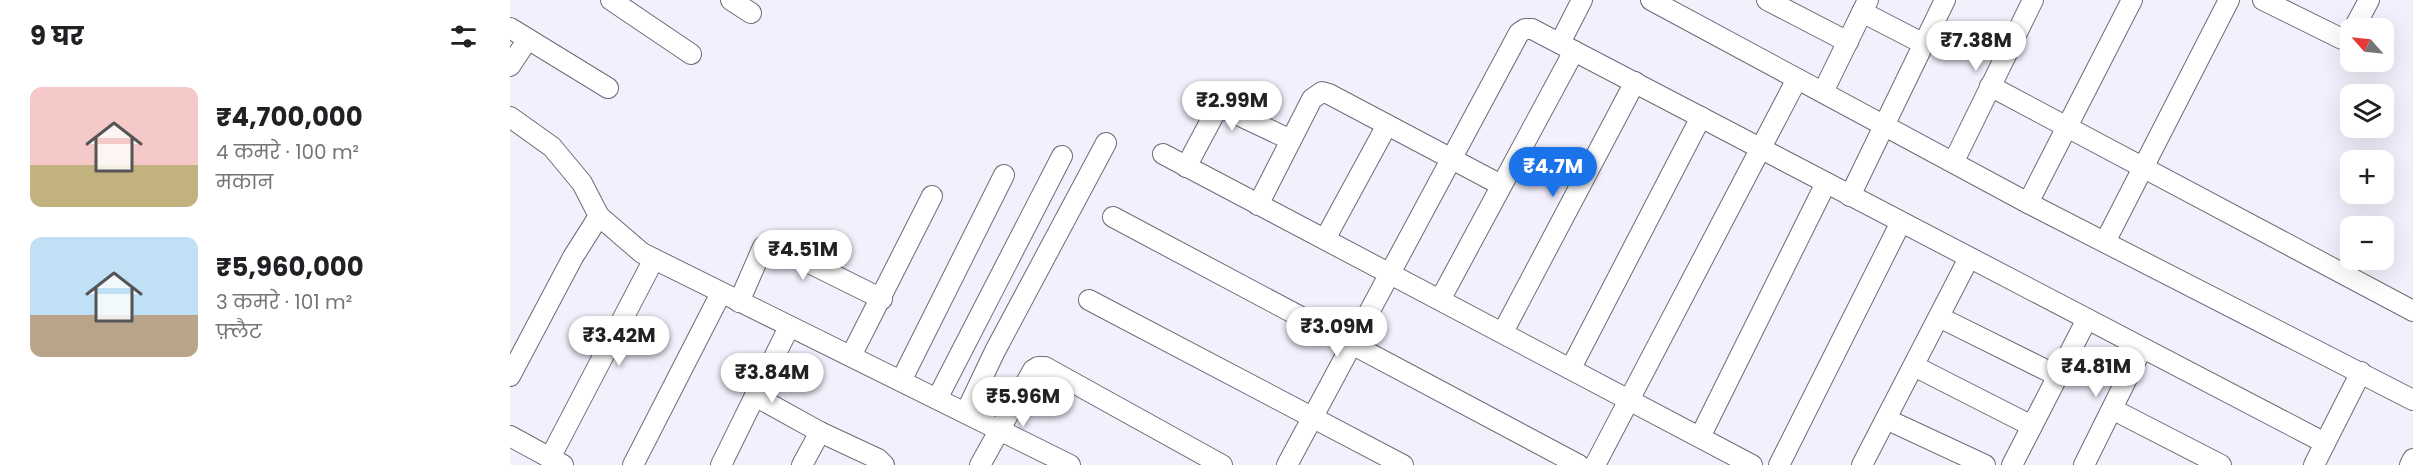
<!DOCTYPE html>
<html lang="hi">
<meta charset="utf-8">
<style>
:root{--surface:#fff;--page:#f6f6f6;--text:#202124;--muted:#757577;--accent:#1a73e8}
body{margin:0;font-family:Poppins,"Noto Sans Devanagari",sans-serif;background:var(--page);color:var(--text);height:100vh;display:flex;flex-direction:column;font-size:22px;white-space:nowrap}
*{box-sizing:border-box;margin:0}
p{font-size:20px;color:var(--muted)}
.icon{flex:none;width:33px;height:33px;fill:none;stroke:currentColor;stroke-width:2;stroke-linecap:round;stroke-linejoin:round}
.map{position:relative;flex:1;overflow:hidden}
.side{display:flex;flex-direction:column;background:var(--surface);width:510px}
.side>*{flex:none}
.needle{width:39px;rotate:297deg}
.buttons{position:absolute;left:1830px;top:18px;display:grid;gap:12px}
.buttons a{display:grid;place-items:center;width:54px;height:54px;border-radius:12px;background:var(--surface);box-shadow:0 6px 24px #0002;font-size:30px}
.price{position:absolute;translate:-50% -51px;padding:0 14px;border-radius:21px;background:#fff;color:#222;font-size:20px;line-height:39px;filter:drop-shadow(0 2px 3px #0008)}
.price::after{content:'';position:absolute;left:50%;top:36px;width:18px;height:14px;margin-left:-9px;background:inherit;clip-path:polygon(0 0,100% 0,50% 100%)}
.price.selected{background:var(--accent);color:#fff}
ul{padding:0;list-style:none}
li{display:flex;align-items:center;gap:18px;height:150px;padding:0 30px}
li span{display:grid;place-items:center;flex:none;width:168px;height:120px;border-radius:12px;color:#555}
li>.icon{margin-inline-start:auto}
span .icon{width:72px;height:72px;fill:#fffc;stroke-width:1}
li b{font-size:26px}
h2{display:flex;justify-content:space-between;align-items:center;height:72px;padding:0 30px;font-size:26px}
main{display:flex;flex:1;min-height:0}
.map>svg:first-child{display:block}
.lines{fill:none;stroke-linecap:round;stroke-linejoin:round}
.minor-casing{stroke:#6e6b76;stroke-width:22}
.minor{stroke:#fff;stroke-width:20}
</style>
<main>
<section class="side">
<h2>9 घर<svg class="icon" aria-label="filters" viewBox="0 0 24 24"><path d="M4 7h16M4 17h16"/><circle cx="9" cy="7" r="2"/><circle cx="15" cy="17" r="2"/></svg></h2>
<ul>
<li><span style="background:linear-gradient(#f6c9c9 65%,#c2b280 0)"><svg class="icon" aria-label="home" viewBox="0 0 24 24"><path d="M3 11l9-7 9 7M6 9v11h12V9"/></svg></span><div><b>₹4,700,000</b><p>4 कमरे · 100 m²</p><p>मकान</p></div></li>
<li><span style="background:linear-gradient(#bfe0f5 65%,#b9a48a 0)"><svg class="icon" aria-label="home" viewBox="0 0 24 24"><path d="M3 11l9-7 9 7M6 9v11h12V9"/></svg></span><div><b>₹5,960,000</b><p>3 कमरे · 101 m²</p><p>फ़्लैट</p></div></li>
</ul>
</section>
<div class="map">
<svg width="1903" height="465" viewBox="0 0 1903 465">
<rect width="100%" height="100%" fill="#f3effc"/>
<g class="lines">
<defs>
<g id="minor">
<polyline points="101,0 181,54"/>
<polyline points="221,0 241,13"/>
<polyline points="1141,0 1518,203 1903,400"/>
<polyline points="1257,0 1338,42"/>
<polyline points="1753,0 1832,39 1837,39 1840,35"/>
<polyline points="1352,12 1414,44"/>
<polyline points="0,28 98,88"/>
<polyline points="1844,28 1859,0"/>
<polyline points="1050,43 1072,0"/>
<polyline points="0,66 18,39"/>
<polyline points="1480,86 1903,311"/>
<polyline points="1313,92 1358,0"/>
<polyline points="0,117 42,147 72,183 89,216 132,253 560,465"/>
<polyline points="653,154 1242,465"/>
<polyline points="1444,161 1523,0"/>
<polyline points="676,167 707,109 711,107 781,140"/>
<polyline points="1340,196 1435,0"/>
<polyline points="1518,203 1622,0"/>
<polyline points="748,205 802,99 812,92 819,94 991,185"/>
<polyline points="603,217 1069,465"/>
<polyline points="815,239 877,125"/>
<polyline points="1595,242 1719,0"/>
<polyline points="579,300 893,465"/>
<polyline points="930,300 1064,51"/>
<polyline points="229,302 253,247 258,245 267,247 372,299"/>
<polyline points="1429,317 1548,376"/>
<polyline points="993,332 1125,82"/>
<polyline points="341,356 422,196"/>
<polyline points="1404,366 1522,426"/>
<polyline points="1061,368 1191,117"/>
<polyline points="0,376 63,257 89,216"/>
<polyline points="391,381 494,175"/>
<polyline points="245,396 310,432 368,459 374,465"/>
<polyline points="427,399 552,156"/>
<polyline points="1602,409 1711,465"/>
<polyline points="456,412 485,351 596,143"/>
<polyline points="1376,419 1475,465"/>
<polyline points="0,436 53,465"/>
<polyline points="1190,437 1316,183"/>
<polyline points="40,458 144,259"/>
<polyline points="123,465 211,293"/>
<polyline points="211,465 279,327"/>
<polyline points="292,465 310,432"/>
<polyline points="470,465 523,370 528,367 535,367 712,465"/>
<polyline points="777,465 1009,33 1015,29 1022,29 1064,51 1815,443"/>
<polyline points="1085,465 1287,79"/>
<polyline points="1269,465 1391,222"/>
<polyline points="1352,465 1459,258"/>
<polyline points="1502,465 1577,319"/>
<polyline points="1574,465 1632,348"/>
<polyline points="1804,465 1851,372"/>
<polyline points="1900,465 1903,459"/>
</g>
</defs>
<!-- minor casing -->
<use href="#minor" class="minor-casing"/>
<!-- minor -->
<use href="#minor" class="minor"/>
</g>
</svg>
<div class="buttons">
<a><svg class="needle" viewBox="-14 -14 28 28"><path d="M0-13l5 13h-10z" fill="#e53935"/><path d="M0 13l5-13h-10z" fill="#757577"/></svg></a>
<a><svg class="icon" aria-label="layers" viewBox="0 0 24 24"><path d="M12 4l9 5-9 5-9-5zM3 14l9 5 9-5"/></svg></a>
<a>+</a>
<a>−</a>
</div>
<b class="price" style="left:1466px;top:72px">₹7.38M</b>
<b class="price" style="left:722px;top:132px">₹2.99M</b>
<b class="price selected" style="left:1043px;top:198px">₹4.7M</b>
<b class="price" style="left:293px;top:281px">₹4.51M</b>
<b class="price" style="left:827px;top:358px">₹3.09M</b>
<b class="price" style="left:109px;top:367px">₹3.42M</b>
<b class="price" style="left:1586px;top:398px">₹4.81M</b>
<b class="price" style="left:262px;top:404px">₹3.84M</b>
<b class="price" style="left:513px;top:428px">₹5.96M</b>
</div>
</main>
